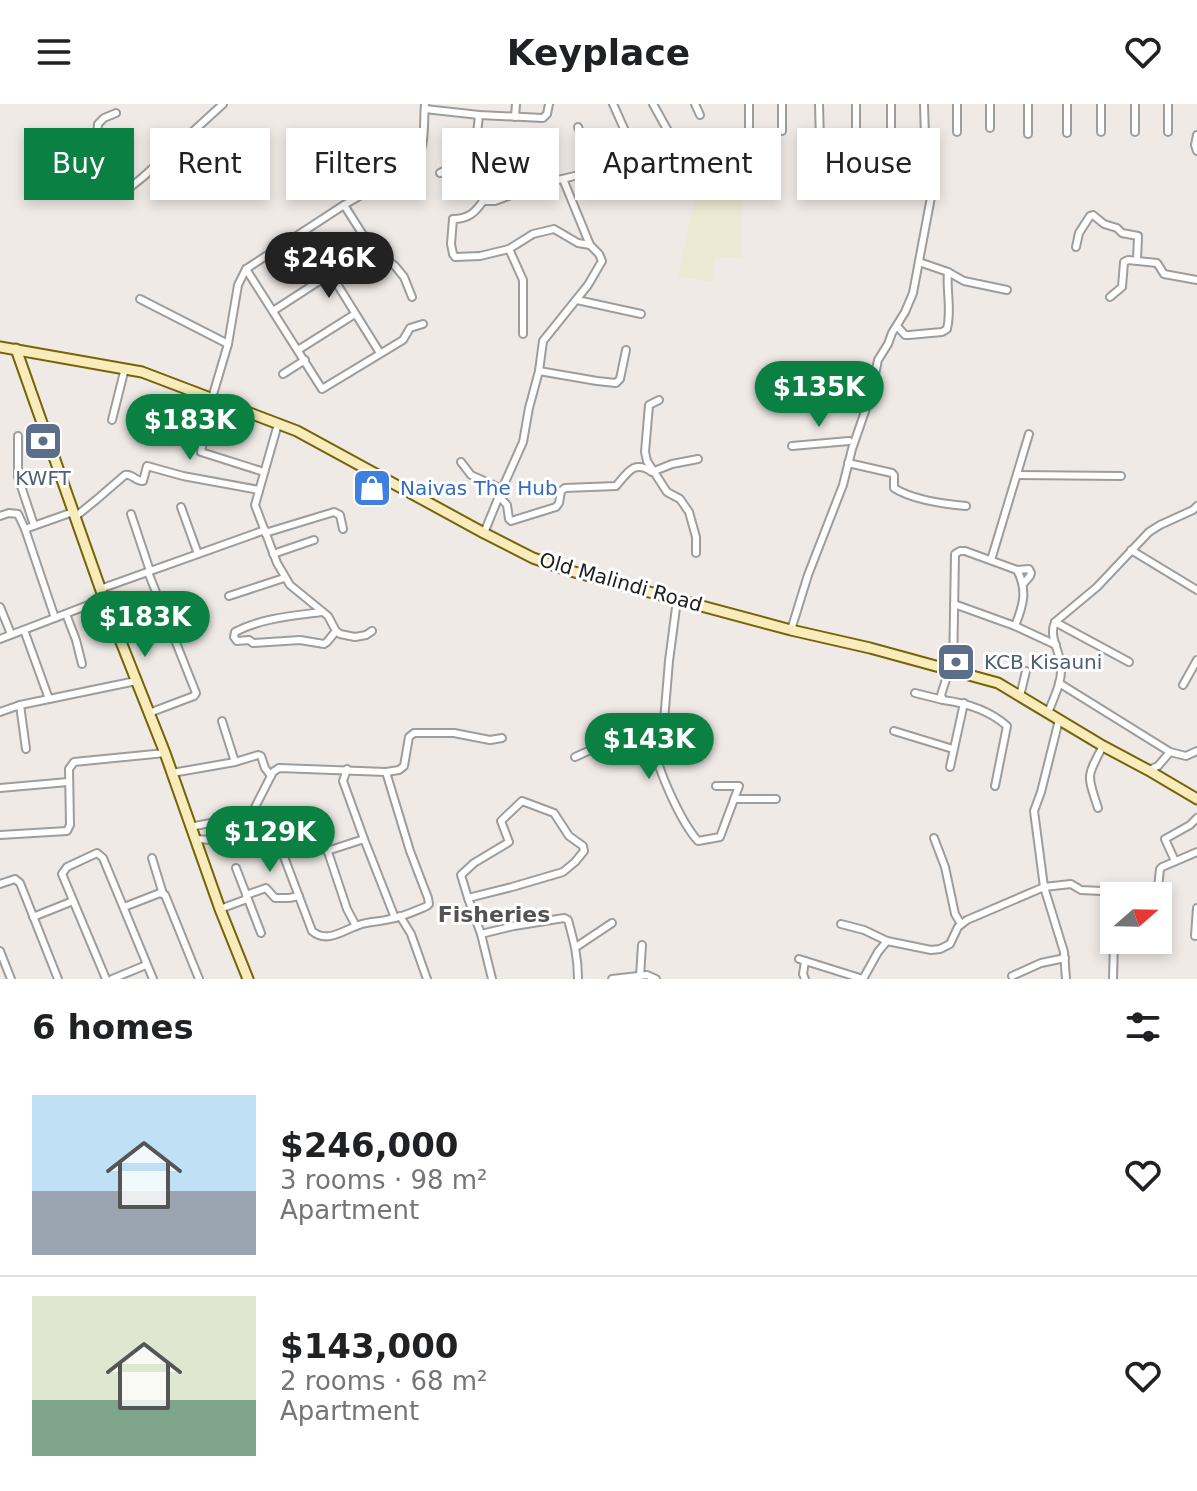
<!DOCTYPE html>
<meta charset="utf-8">
<style>
:root{--surface:#fff;--page:#f6f6f6;--text:#202124;--muted:#757577;--line:#e0e0e0;--accent:#0b8043}
body{margin:0;font-family:"DejaVu Sans",sans-serif;background:var(--page);color:var(--text);height:100vh;display:flex;flex-direction:column;font-size:30px;white-space:nowrap}
*{box-sizing:border-box;margin:0}
p{font-size:26px;color:var(--muted)}
.icon{flex:none;width:44px;height:44px;fill:none;stroke:currentColor;stroke-width:2;stroke-linecap:round;stroke-linejoin:round}
.map{position:relative;height:875px;overflow:hidden}
.drawer{display:flex;flex-direction:column;background:var(--surface);flex:1}
.drawer>*{flex:none}
.hud{position:absolute;left:24px;top:24px;width:1150px;height:72px;display:flex;gap:16px}
.needle{width:52px;rotate:70deg}
.fabs{position:absolute;left:1100px;top:778px;display:grid;gap:16px}
.fabs a{display:grid;place-items:center;width:72px;height:72px;border-radius:0px;background:var(--surface);box-shadow:0 4px 12px #0003;font-size:40px}
.price{position:absolute;translate:-50% -68px;padding:0 18px;border-radius:28px;background:var(--accent);color:#fff;font-size:26px;line-height:52px;filter:drop-shadow(0 2px 4px #0008)}
.price::after{content:'';position:absolute;left:50%;top:48px;width:24px;height:18px;margin-left:-12px;background:inherit;clip-path:polygon(0 0,100% 0,50% 100%)}
.price.current{background:#222;color:#fff}
ul{padding:0;list-style:none}
li{display:flex;align-items:center;gap:24px;height:200px;padding:0 32px}
li+li{border-top:2px solid var(--line)}
li span{display:grid;place-items:center;flex:none;width:224px;height:160px;border-radius:0px;color:#555}
li>.icon{margin-inline-start:auto}
span .icon{width:96px;height:96px;fill:#fffc;stroke-width:1}
li b{font-size:34px}
h2{display:flex;justify-content:space-between;align-items:center;height:96px;padding:0 32px;font-size:34px}
.tag{padding:0 28px;border-radius:0px;background:var(--surface);box-shadow:0 4px 12px #0003;font-size:28px;line-height:72px}
.tag.current{background:var(--accent);color:#fff}
header{display:flex;justify-content:space-between;align-items:center;height:104px;padding:0 32px;background:var(--surface);font-size:36px;font-weight:600}
.map>svg:first-child{display:block}
.farmland{fill:#eee9d2}
.lines{fill:none;stroke-linecap:round;stroke-linejoin:round}
.street-casing{stroke:#9d9d9d;stroke-width:10}
.secondary-casing{stroke:#756408;stroke-width:13}
.street{stroke:#fff;stroke-width:6}
.secondary{stroke:#f8ebbc;stroke-width:9}
.labels{text-anchor:middle;dominant-baseline:central;stroke-width:6;stroke-linejoin:round;paint-order:stroke}
.service-label{font-size:20px;fill:#4e5e75;stroke:#fff}
.shop-label{font-size:20px;fill:#366cbe;stroke:#fff;text-anchor:start}
.street-label{font-size:20px;fill:#202020;stroke:#fff}
.neighbourhood-label{font-size:22px;font-weight:bold;fill:#535353;stroke:#fff}
</style>
<header><svg class="icon" aria-label="menu" viewBox="0 0 24 24"><path d="M4 6h16M4 12h16M4 18h16"/></svg>Keyplace<svg class="icon" aria-label="heart" viewBox="0 0 24 24"><path d="M12 20l-8-8c-3-5 5-10 8-4 3-6 11-1 8 4z"/></svg></header>
<div class="map">
<svg width="1197" height="875" viewBox="0 0 1197 875">
<rect width="100%" height="100%" fill="#f0eae6"/>
<!-- farmland -->
<polygon class="farmland" points="700,71 739,77 742,96 742,154 715,153 712,178 678,172"/>
<g class="lines">
<defs>
<g id="street">
<polyline points="613,0 634,47"/>
<polyline points="653,0 678,45"/>
<polyline points="695,0 700,11"/>
<polyline points="749,0 749,27"/>
<polyline points="819,0 820,38"/>
<polyline points="856,0 856,28"/>
<polyline points="891,0 891,28"/>
<polyline points="924,0 925,33"/>
<polyline points="1067,0 1067,29"/>
<polyline points="1101,0 1101,28"/>
<polyline points="1135,0 1135,28"/>
<polyline points="425,5 479,11 543,14 547,10 549,0"/>
<path d="M116,9l-12,5 -6,6c-3,25 -4,59 25,69l20,-16 80,-73"/>
<path d="M479,11l-6,57 10,29c-8,12 -15,18 -30,18l-2,25 2,10 2,3 25,-1 29,-7 14,31v54"/>
<polyline points="515,13 516,0"/>
<polyline points="578,23 590,51 591,67"/>
<polyline points="990,24 990,0"/>
<polyline points="782,27 782,0"/>
<polyline points="957,28 957,0"/>
<polyline points="1168,28 1168,0"/>
<polyline points="1028,30 1028,0"/>
<polyline points="1197,31 1195,41 1197,47"/>
<polyline points="440,69 448,65 473,68"/>
<polyline points="483,97 495,97 537,81 583,70 611,57"/>
<polyline points="344,101 372,145 395,162 404,173 412,193"/>
<polyline points="304,127 380,249"/>
<polyline points="1076,143 1079,129 1090,112 1093,111 1104,120 1117,124 1122,129 1138,132 1137,156"/>
<polyline points="509,145 533,130 554,125 578,139 590,141"/>
<polyline points="919,158 948,168 964,177 1007,186"/>
<polyline points="246,165 322,285 403,236 410,224 423,220"/>
<polyline points="1110,193 1122,183 1124,158 1128,156 1157,159 1164,170 1197,176"/>
<polyline points="140,195 228,240"/>
<polyline points="577,196 641,210"/>
<polyline points="273,207 330,170"/>
<path d="M897,222l8,9h4l33,-3 5,-3c5,-20 -1,-38 1,-57"/>
<polyline points="298,246 355,210"/>
<polyline points="539,267 597,277 616,279 620,275 626,246"/>
<polyline points="283,270 305,256"/>
<path d="M212,294l16,-54 10,-59 8,-16 98,-64 68,-39c15,-14 11,-43 13,-62"/>
<polyline points="215,295 208,310 201,348 264,368"/>
<polyline points="659,296 649,301 645,348 647,357 667,388 680,395 689,408 696,433 696,449"/>
<polyline points="112,316 125,264"/>
<polyline points="278,320 255,401 277,459 290,481 328,512 336,527 340,530 355,533 366,531 372,527"/>
<polyline points="18,332 18,373 34,421"/>
<polyline points="792,342 849,337"/>
<polyline points="461,358 471,371 502,385 484,429"/>
<path d="M848,359l44,10 2,2v13c19,12 49,16 72,18"/>
<polyline points="1017,371 1121,372"/>
<polyline points="502,385 523,338 529,304 539,267 543,237 588,181 602,157 599,150 590,141 563,75"/>
<path d="M499,392l8,9 2,14 2,2 45,-14 3,-4 2,-12 4,-3 51,-2c11,-12 17,-27 36,-14l20,-8 26,-5"/>
<polyline points="181,403 198,450"/>
<polyline points="131,410 150,467"/>
<polyline points="0,412 9,409 18,410 25,425"/>
<path d="M75,413l21,-17 29,-25c7,-2 11,7 18,6l4,-15 36,10 76,14"/>
<polyline points="265,429 334,408 340,411 343,425"/>
<polyline points="1131,446 1197,486"/>
<polyline points="273,450 314,436"/>
<polyline points="991,456 1029,330"/>
<polyline points="1017,466 1029,465 1031,469 1030,472 1024,479"/>
<polyline points="148,468 196,589 194,592 149,609"/>
<polyline points="100,485 265,426"/>
<polyline points="229,492 284,474"/>
<path d="M677,496l-8,61 -6,72 -9,14c5,26 27,75 44,94l22,-4 19,-51h-23"/>
<polyline points="954,500 1015,522 1056,541"/>
<polyline points="0,503 11,530"/>
<path d="M322,508c-30,4 -60,6 -87,20l-1,5 3,4 12,-1 4,3 47,-3 24,4 3,-2 9,-11"/>
<polyline points="66,510 76,536 82,560"/>
<polyline points="55,514 25,425 73,408"/>
<polyline points="1055,518 1129,558"/>
<polyline points="24,526 49,595"/>
<polyline points="791,526 808,471 843,381 852,345 871,290 878,256 888,240 892,229 905,208 913,189 931,93"/>
<polyline points="0,535 104,495"/>
<path d="M949,566l-8,25 2,5c23,3 46,10 64,26l-12,60"/>
<path d="M953,567l2,-117 5,-3h5l52,19c11,20 6,36 -2,56"/>
<polyline points="1059,579 1170,648 1186,652 1197,647"/>
<polyline points="1183,581 1197,556"/>
<polyline points="915,589 943,596"/>
<polyline points="1020,592 1026,567"/>
<polyline points="0,608 20,601"/>
<path d="M1048,609c5,-14 14,-30 13,-45 0,-16 -13,-31 -6,-46l42,-35 52,-55 11,-7 33,-15 4,-4"/>
<polyline points="1059,616 1041,688 1034,707 1044,783 1064,848 1066,875"/>
<polyline points="222,617 235,658"/>
<polyline points="894,627 953,645"/>
<polyline points="26,645 20,601 136,577"/>
<polyline points="575,653 608,638 643,627 654,643"/>
<polyline points="950,663 964,599"/>
<polyline points="347,665 343,677 364,735"/>
<polyline points="1149,666 1158,662 1170,648"/>
<polyline points="172,669 235,658 258,651 261,652 265,664 271,672"/>
<polyline points="0,684 68,678"/>
<polyline points="734,695 776,695"/>
<polygon points="522,697 554,709 569,732 583,742 584,747 575,758 563,768 512,783 468,794 461,771 474,759 509,738 501,717"/>
<path d="M1098,704c-11,-34 -12,-30 5,-62"/>
<polyline points="190,723 251,711 273,668 279,664 386,668 399,666 404,662 409,633 414,629 454,629 490,636 502,634"/>
<polyline points="0,731 67,727 70,721 69,665 74,658 165,649"/>
<polyline points="934,734 945,763 955,810 961,820"/>
<polyline points="195,735 268,739 278,737 315,720 327,747 364,735 395,814"/>
<path d="M278,737l34,90c15,13 32,-1 47,-6 9,-4 21,-3 31,-6 13,-2 25,-8 37,-13l2,-2 -1,-6 -18,-47 -24,-79"/>
<polyline points="328,748 347,805 356,822"/>
<polyline points="152,754 163,790"/>
<polyline points="1175,757 1165,735 1190,721 1197,714"/>
<polyline points="236,764 261,829"/>
<polyline points="0,780 15,775 20,779 58,875"/>
<polyline points="246,791 266,784 275,794 289,794 299,792"/>
<polyline points="468,794 481,830"/>
<polyline points="124,803 160,789 165,791 199,875"/>
<polyline points="220,805 247,795"/>
<polyline points="400,812 411,830 427,875"/>
<polyline points="33,813 73,797"/>
<polyline points="841,820 864,826 887,837"/>
<polyline points="1195,832 1197,804"/>
<polyline points="576,843 612,819"/>
<polyline points="0,847 11,875"/>
<polyline points="799,855 863,875"/>
<polyline points="640,872 642,841"/>
<polyline points="1012,872 1041,859 1065,854"/>
<polyline points="106,875 62,770 67,763 97,749 103,754 153,875"/>
<polyline points="112,875 146,861"/>
<path d="M492,875l-11,-45 33,-8 50,-8 4,2c6,22 10,36 10,59"/>
<polyline points="612,875 647,871 656,875"/>
<polyline points="805,875 803,870 805,857"/>
<polyline points="863,875 878,848 887,837 931,846 940,845 950,840 958,823 967,816 1044,783 1071,780 1081,786 1143,789 1154,787 1158,784 1160,765 1162,763 1197,748"/>
<polyline points="1113,875 1114,836"/>
</g>
<g id="secondary">
<polyline points="0,243 142,268 297,327 484,429 533,454 567,466 791,526 870,544 998,579 1103,642 1148,666 1197,695"/>
<polyline points="16,245 104,495 165,649 220,805 248,875"/>
</g>
</defs>
<!-- street casing -->
<use href="#street" class="street-casing"/>
<!-- secondary casing -->
<use href="#secondary" class="secondary-casing"/>
<!-- street -->
<use href="#street" class="street"/>
<!-- secondary -->
<use href="#secondary" class="secondary"/>
</g>
<!-- icons -->
<defs>
<symbol id="bank-square" viewBox="-11 -11 22 22"><rect x="-9" y="-9" width="18" height="18" rx="4" fill="#5c6f8a" stroke="#fff"/><path d="M-6-4H6V4H-6ZM0-2.3a2.3 2.3 0 1 0 0 4.6a2.3 2.3 0 1 0 0-4.6Z" fill="#fff"/></symbol>
<symbol id="shop-square" viewBox="-11 -11 22 22"><rect x="-9" y="-9" width="18" height="18" rx="4" fill="#3f7fe0" stroke="#fff"/><path d="M-5-2.5h2.3a2.7 3.5 0 0 1 5.4 0H5L5.5 6h-11ZM-1.5-2.5h3a1.5 2.3 0 0 0-3 0Z" fill="#fff"/></symbol>
</defs>
<g fill-rule="evenodd">
<use href="#bank-square" x="21" y="315" width="44" height="44"/>
<use href="#shop-square" x="350" y="362" width="44" height="44"/>
<use href="#bank-square" x="934" y="536" width="44" height="44"/>
</g>
<g class="labels">
<!-- service labels -->
<g class="service-label">
<text x="43" y="374">KWFT</text>
<text x="984" y="558" text-anchor="start">KCB Kisauni</text>
</g>
<!-- shop labels -->
<g class="shop-label">
<text x="400" y="384">Naivas The Hub</text>
</g>
<!-- street labels -->
<g class="street-label">
<text transform="translate(621 478) rotate(16)">Old Malindi Road</text>
</g>
<!-- neighbourhood labels -->
<g class="neighbourhood-label">
<text x="494" y="810">Fisheries</text>
</g>
</g>
</svg>
<div class="fabs">
<a><svg class="needle" viewBox="-14 -14 28 28"><path d="M0-13l5 13h-10z" fill="#e53935"/><path d="M0 13l5-13h-10z" fill="#757577"/></svg></a>
</div>
<b class="price current" style="left:329px;top:196px">$246K</b>
<b class="price" style="left:819px;top:325px">$135K</b>
<b class="price" style="left:190px;top:358px">$183K</b>
<b class="price" style="left:145px;top:555px">$183K</b>
<b class="price" style="left:649px;top:677px">$143K</b>
<b class="price" style="left:270px;top:770px">$129K</b>
<div class="hud">
<a class="tag current">Buy</a>
<a class="tag">Rent</a>
<a class="tag">Filters</a>
<a class="tag">New</a>
<a class="tag">Apartment</a>
<a class="tag">House</a>
</div>
</div>
<section class="drawer">
<h2>6 homes<svg class="icon" aria-label="filters" viewBox="0 0 24 24"><path d="M4 7h16M4 17h16"/><circle cx="9" cy="7" r="2"/><circle cx="15" cy="17" r="2"/></svg></h2>
<ul>
<li><span style="background:linear-gradient(#bfe0f5 60%,#9aa5b1 0)"><svg class="icon" aria-label="home" viewBox="0 0 24 24"><path d="M3 11l9-7 9 7M6 9v11h12V9"/></svg></span><div><b>$246,000</b><p>3 rooms · 98 m²</p><p>Apartment</p></div><svg class="icon" aria-label="heart" viewBox="0 0 24 24"><path d="M12 20l-8-8c-3-5 5-10 8-4 3-6 11-1 8 4z"/></svg></li>
<li><span style="background:linear-gradient(#dfe7d0 65%,#7fa58c 0)"><svg class="icon" aria-label="home" viewBox="0 0 24 24"><path d="M3 11l9-7 9 7M6 9v11h12V9"/></svg></span><div><b>$143,000</b><p>2 rooms · 68 m²</p><p>Apartment</p></div><svg class="icon" aria-label="heart" viewBox="0 0 24 24"><path d="M12 20l-8-8c-3-5 5-10 8-4 3-6 11-1 8 4z"/></svg></li>
</ul>
</section>
